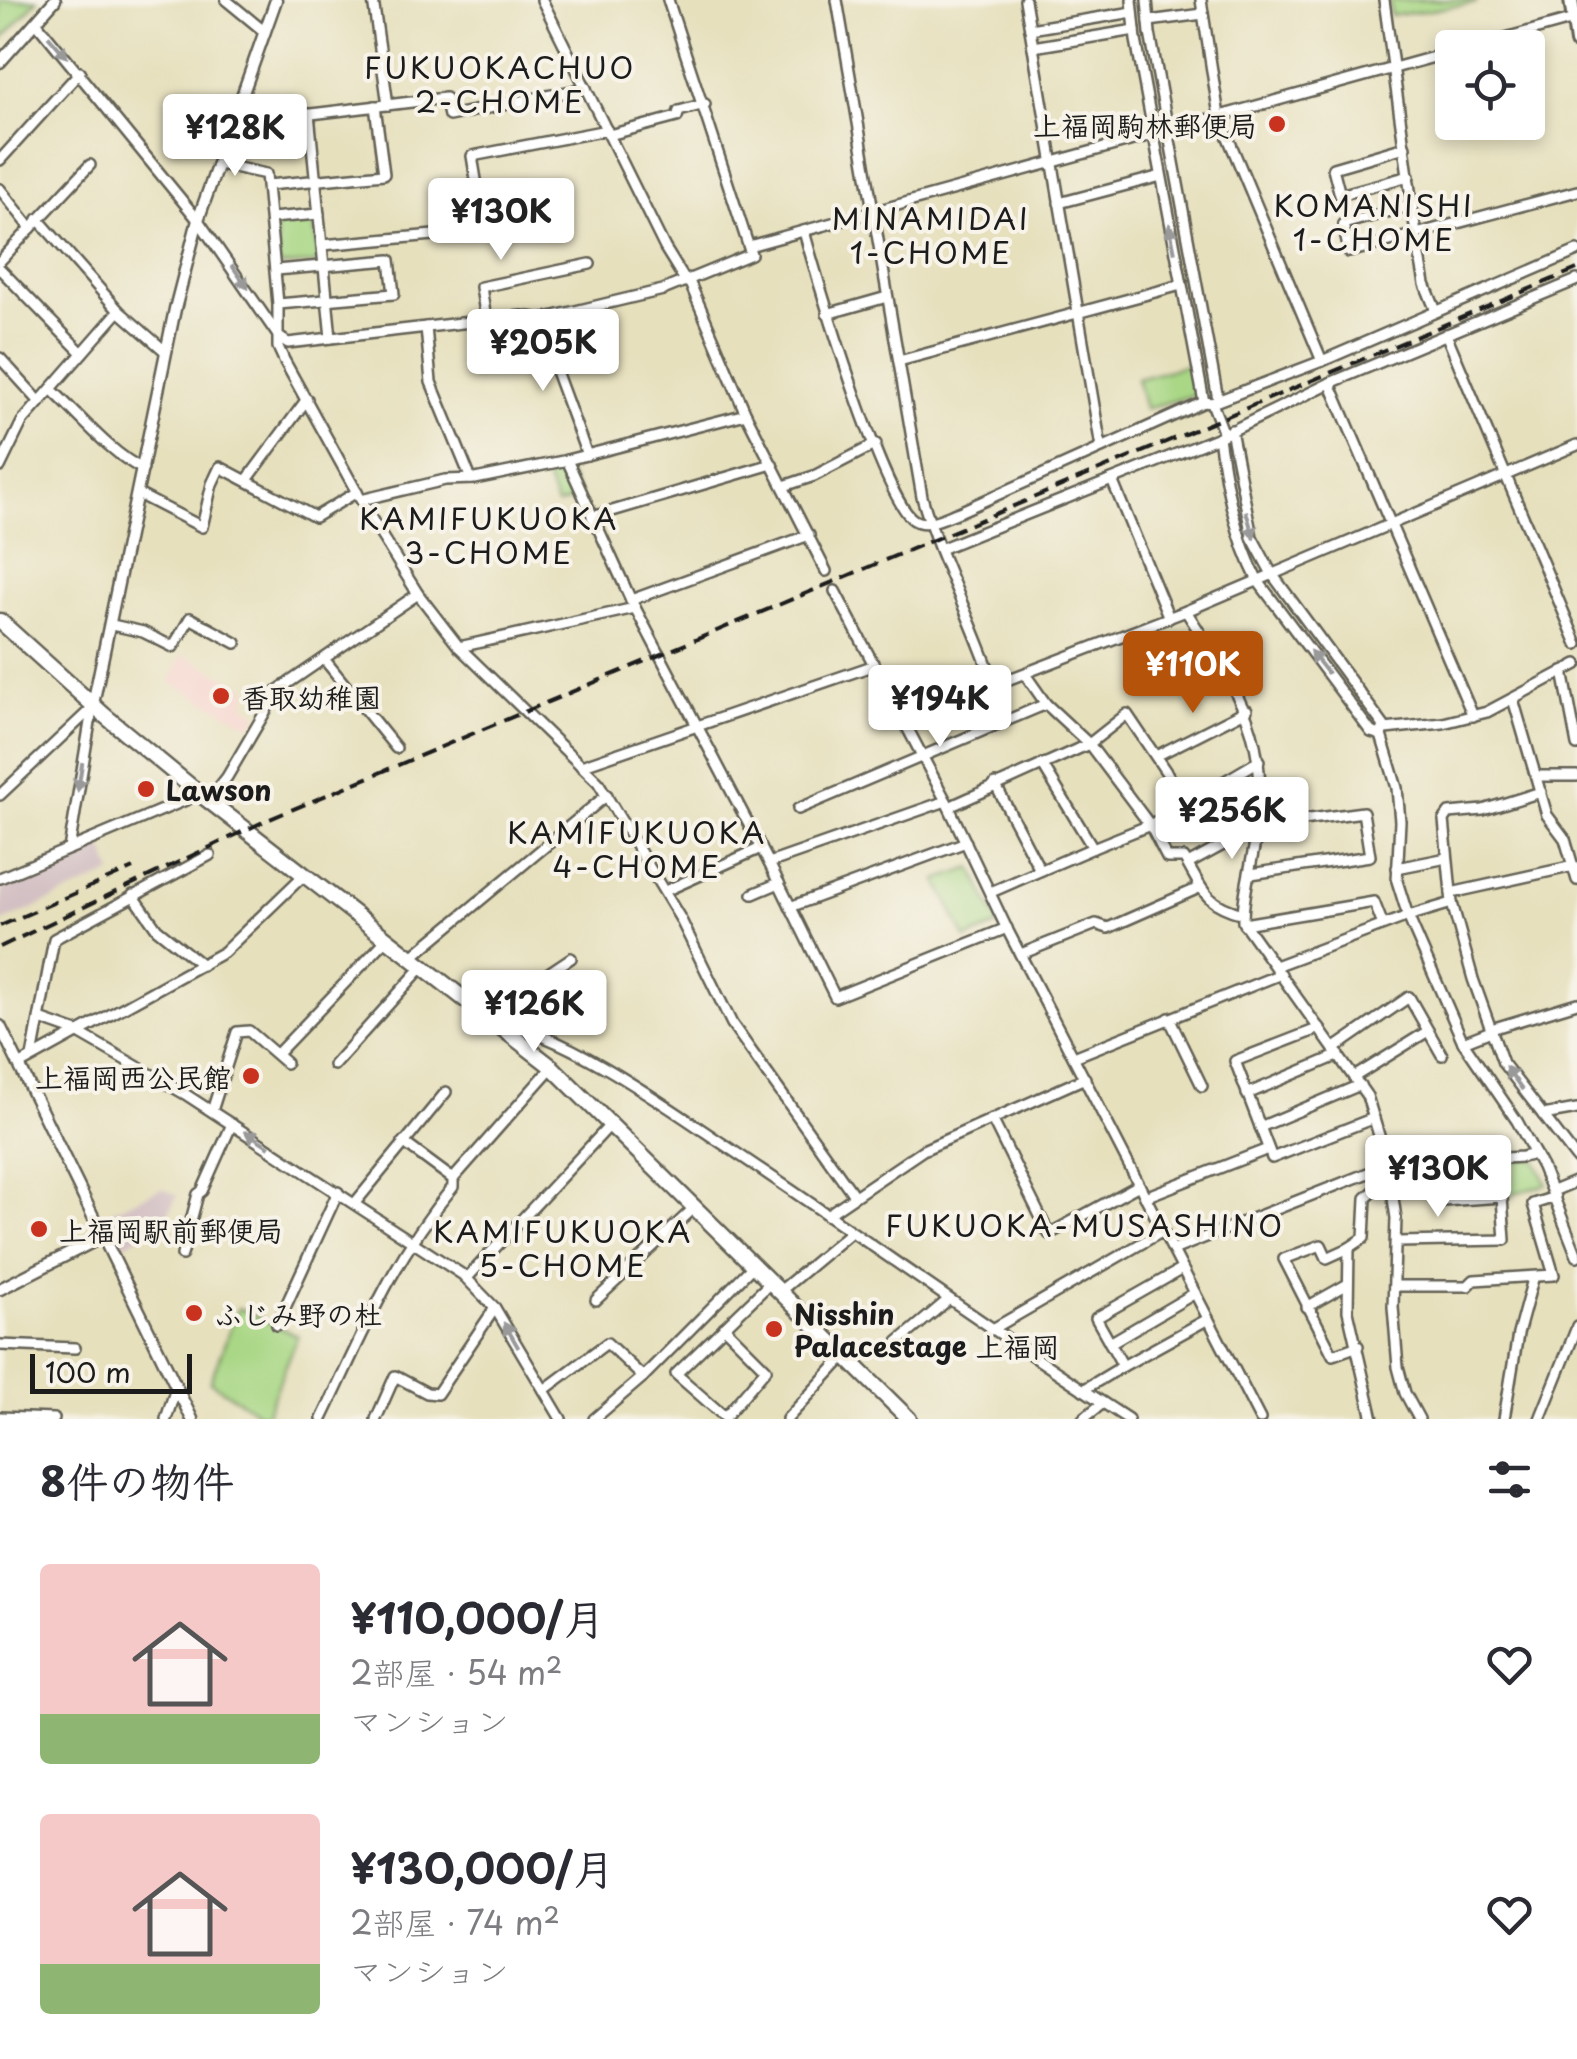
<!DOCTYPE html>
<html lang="ja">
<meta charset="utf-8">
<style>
:root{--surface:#fff;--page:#f2f2f3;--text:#2b2b33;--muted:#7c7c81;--accent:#b45309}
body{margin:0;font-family:"Playpen Sans","Klee One",sans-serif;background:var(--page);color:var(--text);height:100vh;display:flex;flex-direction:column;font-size:38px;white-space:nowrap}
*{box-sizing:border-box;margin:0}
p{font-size:32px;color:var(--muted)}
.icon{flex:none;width:55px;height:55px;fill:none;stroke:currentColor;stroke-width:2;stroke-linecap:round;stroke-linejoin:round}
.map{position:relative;height:1419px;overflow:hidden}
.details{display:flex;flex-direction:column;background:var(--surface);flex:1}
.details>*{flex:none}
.fabs{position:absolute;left:1435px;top:30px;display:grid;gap:20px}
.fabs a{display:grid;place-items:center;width:110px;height:110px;border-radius:10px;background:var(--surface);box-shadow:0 5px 15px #0003;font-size:50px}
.scale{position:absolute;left:30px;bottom:25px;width:162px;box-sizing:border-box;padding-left:10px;border:5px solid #1c1c1c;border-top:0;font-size:28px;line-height:35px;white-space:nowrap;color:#1c1c1c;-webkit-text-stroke:8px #f7f3e8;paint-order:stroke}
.price{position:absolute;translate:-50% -85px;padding:0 22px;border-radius:10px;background:#fff;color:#222;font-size:32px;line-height:65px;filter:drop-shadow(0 2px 5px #0008)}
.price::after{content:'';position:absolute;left:50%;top:60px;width:30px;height:22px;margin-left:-15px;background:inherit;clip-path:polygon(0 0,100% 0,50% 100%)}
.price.current{background:var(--accent);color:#fff}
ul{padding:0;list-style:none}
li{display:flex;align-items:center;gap:30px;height:250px;padding:0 40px}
li span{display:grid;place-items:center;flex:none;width:280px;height:200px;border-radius:10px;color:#555}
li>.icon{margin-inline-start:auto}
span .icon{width:120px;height:120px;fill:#fffc;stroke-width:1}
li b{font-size:42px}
h2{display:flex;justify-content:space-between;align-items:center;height:120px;padding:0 40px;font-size:42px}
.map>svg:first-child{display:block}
.built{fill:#f7d0cb}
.industrial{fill:#d2bec2}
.green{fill:#a9d785;stroke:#627a50;stroke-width:2.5}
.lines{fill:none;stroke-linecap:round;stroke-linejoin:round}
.minor-casing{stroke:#636154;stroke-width:14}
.tertiary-casing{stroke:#636154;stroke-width:15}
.secondary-casing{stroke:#636154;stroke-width:18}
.primary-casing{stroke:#636154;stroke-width:19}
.minor{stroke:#fff;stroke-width:9}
.tertiary{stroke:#fff;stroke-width:10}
.secondary{stroke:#fff;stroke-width:12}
.primary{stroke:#fff;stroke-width:14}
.rail{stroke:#1c1c1c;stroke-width:4;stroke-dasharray:15 8;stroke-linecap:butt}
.oneway{fill:#999}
.poi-dot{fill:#c8321e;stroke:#f7f3e8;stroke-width:4}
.labels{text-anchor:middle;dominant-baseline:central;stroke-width:8;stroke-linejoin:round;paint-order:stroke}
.poi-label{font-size:28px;font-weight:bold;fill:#1c1c1c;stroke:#f7f3e8;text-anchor:start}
.neighbourhood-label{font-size:30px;letter-spacing:2.5px;fill:#1c1c1c;stroke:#f7f3e8}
</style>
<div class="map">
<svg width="1577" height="1419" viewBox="0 0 1577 1419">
<rect width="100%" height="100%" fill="#f7f3e8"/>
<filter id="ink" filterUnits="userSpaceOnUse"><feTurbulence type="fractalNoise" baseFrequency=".01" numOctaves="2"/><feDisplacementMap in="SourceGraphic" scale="20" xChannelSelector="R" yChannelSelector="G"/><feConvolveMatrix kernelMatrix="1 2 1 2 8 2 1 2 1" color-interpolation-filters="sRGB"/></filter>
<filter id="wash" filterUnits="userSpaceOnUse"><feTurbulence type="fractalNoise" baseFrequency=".0048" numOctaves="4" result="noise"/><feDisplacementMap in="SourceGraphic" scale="40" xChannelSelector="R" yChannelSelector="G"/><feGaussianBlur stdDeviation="2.25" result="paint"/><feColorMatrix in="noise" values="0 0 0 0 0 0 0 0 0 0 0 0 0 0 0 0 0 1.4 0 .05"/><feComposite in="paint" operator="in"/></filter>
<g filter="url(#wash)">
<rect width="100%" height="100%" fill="#e6e0bd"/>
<!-- built -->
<polygon class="built" points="182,654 247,688 245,705 259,715 251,726 170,682"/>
<!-- industrial -->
<g class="industrial">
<polygon points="102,844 113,873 0,923 2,887"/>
<polygon points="162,1188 177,1195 164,1223 159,1222 155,1230 122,1246 105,1214"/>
</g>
<!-- green -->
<g class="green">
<polygon points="0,0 37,0 0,42"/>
<polygon points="1389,0 1476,0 1476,3 1391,16"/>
<polygon points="313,217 319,259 316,263 282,266 279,263 275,221"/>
<polygon points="1192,364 1197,394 1145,409 1137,379"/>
<polygon points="564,465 581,498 557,505 542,469"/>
<polygon points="972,868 999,925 966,939 937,880"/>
<polygon points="1529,1159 1536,1160 1547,1185 1506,1195 1487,1195 1486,1163"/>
<polygon points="238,1308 298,1336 265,1417 210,1382"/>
</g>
</g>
<g filter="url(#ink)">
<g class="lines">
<defs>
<g id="minor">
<polyline points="226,0 265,32"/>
<polyline points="373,0 388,105"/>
<polyline points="542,0 665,248 686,282"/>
<path d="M837,0l85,497c18,64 51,124 72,188l-92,36"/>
<polyline points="1025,0 1101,447"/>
<polyline points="1132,0 1136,40 1204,402"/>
<polyline points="1147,0 1150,33 1218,399"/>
<polyline points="1201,0 1219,116 1322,361"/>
<polyline points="1384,0 1416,234 1425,284 1436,311"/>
<polyline points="1149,21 1203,14"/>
<polyline points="36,22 198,220 279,337 288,343 522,316 542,319 663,290 751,254 668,0"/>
<polyline points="1030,29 1133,12"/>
<polyline points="1033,47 1135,30"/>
<polyline points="1469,48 1574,19"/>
<polyline points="309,114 331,338"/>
<polyline points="261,120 445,98 449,116 586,88"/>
<polyline points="609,135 677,117 679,111 705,104"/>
<polyline points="1405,147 1333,168 1340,195 1409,176"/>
<polyline points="0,160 80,72"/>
<polyline points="219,164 266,174 278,304 394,294 390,260 276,270"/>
<polyline points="268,185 384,174 375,106"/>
<polyline points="0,189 31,228"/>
<polyline points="1059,203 1161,176"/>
<polyline points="1413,205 1343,224 1349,252 1577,191"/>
<polyline points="271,218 319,214"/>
<polyline points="38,219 119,311 165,351"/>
<polyline points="484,227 472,156 607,130"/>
<path d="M804,231c12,45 79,270 110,289 13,8 33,-4 45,-8l245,-110 8,1 110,-42 255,-110"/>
<polyline points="322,245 445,234 524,220"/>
<polyline points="749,246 1452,52"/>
<polyline points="0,261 90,165"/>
<polyline points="0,269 82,353"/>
<polyline points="689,281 746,414 826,571"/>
<polyline points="278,304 278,347 284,360 376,527 418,594 459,647 598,782 680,918 732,1024 853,1194"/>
<polyline points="827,314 887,297"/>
<polyline points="542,319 553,363 587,455"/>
<polyline points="486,320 481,287 590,264"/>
<polyline points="426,327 431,382 471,479"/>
<polyline points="1446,334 1577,644"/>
<polyline points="0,358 40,402"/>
<polyline points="899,361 1181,285"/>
<polyline points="1330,383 1473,716"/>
<path d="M51,389c27,25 61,66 92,80"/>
<polyline points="1212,403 1224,434"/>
<polyline points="1231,430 1252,537 1272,574 1384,726 1381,735 1397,788 1400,821 1397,881 1408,916 1463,1042 1517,1121 1542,1167 1577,1256"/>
<path d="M1219,437c7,50 16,99 39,144l113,151 10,3"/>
<polyline points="567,460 631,600 769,863 835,997 1007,928"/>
<polyline points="0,467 22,422 119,311"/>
<polyline points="247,480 307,399"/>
<polyline points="1112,480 1169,618"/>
<polyline points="784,486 814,476 876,444"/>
<polyline points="138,494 202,527 212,484 220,467 315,517 357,492"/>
<polyline points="361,500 445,480 475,479 563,461 746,414"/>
<polyline points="592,517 772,464"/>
<polyline points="940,549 1219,437 1330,383 1577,280"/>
<polyline points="835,591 946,801 1006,927 1260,1419"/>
<polyline points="631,600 809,535"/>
<path d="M1186,611c47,74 83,119 72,212 -3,29 -16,71 -15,99l124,174 21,69 8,53 -3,89 5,60 7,26 14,26"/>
<polyline points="112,625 143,632 173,647 190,618 236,643"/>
<polyline points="459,647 635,608"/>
<polyline points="324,659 396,748"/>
<polyline points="1563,671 1577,745"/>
<polyline points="1025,674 1046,704"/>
<polyline points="994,685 1186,611 1577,445"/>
<polyline points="1513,699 1547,815 1565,839 1577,880"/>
<polyline points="1385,729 1443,723 1487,712 1577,664"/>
<polyline points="1156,756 1247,710"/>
<polyline points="581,766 872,666"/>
<polyline points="1536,776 1577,776"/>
<polyline points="995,784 1040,870"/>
<polyline points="0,795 89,711"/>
<polyline points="209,800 227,777 278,690 418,594"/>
<polyline points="949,807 1089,744 1127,714 1187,803"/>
<path d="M798,809l248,-105 43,40 61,81 17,33h17c19,32 20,46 59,56"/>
<polyline points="1093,848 1150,825 1259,761"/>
<polyline points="69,849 93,704"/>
<polyline points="769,863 946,801"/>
<polyline points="1188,864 1258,826 1363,812 1370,856 1251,874"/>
<polyline points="1397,868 1447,858"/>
<polyline points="0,878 200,794"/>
<polyline points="665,891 761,848"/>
<polyline points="991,892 1093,848 1042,764"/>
<polyline points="1451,893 1574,866"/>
<polyline points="753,894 779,883"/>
<polyline points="133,895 157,929 202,965"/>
<polyline points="1452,903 1473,979 1503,1063 1577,1159"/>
<polyline points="790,907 966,842"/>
<polyline points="1244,924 1374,902 1383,925"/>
<polyline points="1021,954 1096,924 1108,928 1199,888"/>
<polyline points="413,956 607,795"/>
<polyline points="1275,966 1408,916 1452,903 1444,820 1449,813 1483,810 1541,792"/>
<polyline points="487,1014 571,958"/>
<polyline points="1169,1018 1202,1086"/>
<polyline points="40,1019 77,1032 185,1094 463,1275 495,1308 561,1419"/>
<path d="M501,1024c63,9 164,81 219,118 137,91 270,188 408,277"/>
<polyline points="1320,1028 1235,1061 1272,1158 1374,1118"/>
<polyline points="1491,1029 1577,1003"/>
<polyline points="1463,1042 1491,1031"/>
<polyline points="1335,1048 1409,997 1442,1055"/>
<polyline points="277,1054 388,938"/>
<polyline points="32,1057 54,939 210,855"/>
<polyline points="1074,1057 1281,974"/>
<polyline points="19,1065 224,952 305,874"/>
<polyline points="334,1065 424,965"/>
<polyline points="1354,1077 1428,1031"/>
<polyline points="1247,1094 1339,1055"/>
<polyline points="212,1111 237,1032 249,1031 286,1063"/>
<polyline points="1543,1115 1577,1109"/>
<polyline points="992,1119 1049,1234 1139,1185"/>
<polyline points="1260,1127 1360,1085"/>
<polyline points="453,1179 552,1067"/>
<polyline points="1553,1191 1577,1181"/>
<polyline points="1145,1197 1268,1149"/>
<polyline points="355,1203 446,1092"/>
<polyline points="827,1215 923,1150 1085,1078"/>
<polyline points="1397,1242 1505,1240 1502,1197 1443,1201 1438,1162"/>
<polyline points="1349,1248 1327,1258 1321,1245 1284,1259 1333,1355 1358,1346"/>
<polyline points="1173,1250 1388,1165 1522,1157 1535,1154"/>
<polyline points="182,1255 198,1194 202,1191 232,1124"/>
<polyline points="1182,1269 1096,1318 1123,1366 1208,1319"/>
<polyline points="467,1278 611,1124"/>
<polyline points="1395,1286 1468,1286 1474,1280 1554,1275 1533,1204 1555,1197"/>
<polyline points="779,1292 851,1232"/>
<polyline points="596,1300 694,1208"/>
<polyline points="1307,1307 1346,1285"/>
<polyline points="277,1325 338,1192"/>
<polyline points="724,1327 766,1369 725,1417 676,1374 770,1283"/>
<polyline points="991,1330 1163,1231"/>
<polyline points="898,1342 948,1300"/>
<polyline points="1110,1343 1195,1293"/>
<polyline points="0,1345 75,1348"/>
<polyline points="544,1390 607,1343 643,1377"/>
<polyline points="1083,1390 1123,1366"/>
<polyline points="0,1417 54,1419"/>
<polyline points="166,1419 176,1388"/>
<path d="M322,1419c41,-85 69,-158 131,-232v-8l-50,-37"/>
<polyline points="376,1419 395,1376 427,1393 437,1394 495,1308"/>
<polyline points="594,1419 643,1377 753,1266"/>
<polyline points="787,1419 845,1356"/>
<polyline points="1083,1419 1103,1403"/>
<polyline points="1373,1419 1348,1311 1349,1248 1364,1238 1366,1198 1390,1177"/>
<polyline points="1504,1419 1518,1334 1533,1279"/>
<polyline points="1540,1419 1577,1327"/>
</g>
<g id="tertiary">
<polyline points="0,62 55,0"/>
<polyline points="93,704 175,309 198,220 276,0"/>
<polyline points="0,1026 192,1419"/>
<polyline points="0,1289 102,1237"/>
</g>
<polyline id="secondary" points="1571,0 1577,42"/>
<polyline id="primary" points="0,621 104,715 200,794 552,1067 909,1419"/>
</defs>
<!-- minor casing -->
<use href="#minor" class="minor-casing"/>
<!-- tertiary casing -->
<use href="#tertiary" class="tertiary-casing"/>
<!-- secondary casing -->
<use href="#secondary" class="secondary-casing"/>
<!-- primary casing -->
<use href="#primary" class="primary-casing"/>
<!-- minor -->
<use href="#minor" class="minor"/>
<!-- tertiary -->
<use href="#tertiary" class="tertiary"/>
<!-- secondary -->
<use href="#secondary" class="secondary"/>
<!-- primary -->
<use href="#primary" class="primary"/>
<!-- rail -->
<g class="rail">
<polyline points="0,926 133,868"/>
<polyline points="0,947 265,821 1577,269"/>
</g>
</g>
<!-- one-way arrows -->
<defs><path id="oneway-solid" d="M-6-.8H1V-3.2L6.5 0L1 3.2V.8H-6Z" transform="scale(2.5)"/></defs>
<g class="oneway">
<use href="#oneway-solid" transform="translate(58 47) rotate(49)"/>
<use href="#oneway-solid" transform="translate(1172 238) rotate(-101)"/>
<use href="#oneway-solid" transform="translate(240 277) rotate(55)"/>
<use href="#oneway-solid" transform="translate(1250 525) rotate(74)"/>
<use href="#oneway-solid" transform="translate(1319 662) rotate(-128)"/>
<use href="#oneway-solid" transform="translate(80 777) rotate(99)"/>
<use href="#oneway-solid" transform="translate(1514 1078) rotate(-126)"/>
<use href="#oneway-solid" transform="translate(257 1139) rotate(-148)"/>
<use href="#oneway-solid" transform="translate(511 1335) rotate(-120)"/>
</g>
</g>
<!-- markers -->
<g class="poi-dot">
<circle cx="1277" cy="124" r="10"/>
<circle cx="221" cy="696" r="10"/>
<circle cx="146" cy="789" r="10"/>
<circle cx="251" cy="1076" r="10"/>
<circle cx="39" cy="1229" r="10"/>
<circle cx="194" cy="1313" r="10"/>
<circle cx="774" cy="1329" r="10"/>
</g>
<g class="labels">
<!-- poi labels -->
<g class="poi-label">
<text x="1257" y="124" text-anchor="end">上福岡駒林郵便局</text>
<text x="241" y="696">香取幼稚園</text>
<text x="166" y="789">Lawson</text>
<text x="231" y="1076" text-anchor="end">上福岡西公民館</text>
<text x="59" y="1229">上福岡駅前郵便局</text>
<text x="214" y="1313">ふじみ野の杜</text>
<text x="794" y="1313">Nisshin<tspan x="794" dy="32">Palacestage 上福岡</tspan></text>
</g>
<!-- neighbourhood labels -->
<g class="neighbourhood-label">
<text x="500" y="66">FUKUOKACHUO<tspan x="500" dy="34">2-CHOME</tspan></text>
<text x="1374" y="204">KOMANISHI<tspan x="1374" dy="34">1-CHOME</tspan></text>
<text x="931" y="217">MINAMIDAI<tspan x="931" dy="34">1-CHOME</tspan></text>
<text x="489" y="517">KAMIFUKUOKA<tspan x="489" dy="34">3-CHOME</tspan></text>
<text x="637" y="831">KAMIFUKUOKA<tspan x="637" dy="34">4-CHOME</tspan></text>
<text x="1085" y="1224">FUKUOKA-MUSASHINO</text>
<text x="563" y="1230">KAMIFUKUOKA<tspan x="563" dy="34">5-CHOME</tspan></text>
</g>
</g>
</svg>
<div class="fabs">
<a><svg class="icon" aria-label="locate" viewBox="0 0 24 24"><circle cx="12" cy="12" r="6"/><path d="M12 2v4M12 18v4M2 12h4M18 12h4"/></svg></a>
</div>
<div class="scale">100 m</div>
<b class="price" style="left:235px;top:179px">¥128K</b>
<b class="price" style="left:501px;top:263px">¥130K</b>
<b class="price" style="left:543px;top:394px">¥205K</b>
<b class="price current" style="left:1193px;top:716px">¥110K</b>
<b class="price" style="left:940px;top:750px">¥194K</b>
<b class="price" style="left:1232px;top:862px">¥256K</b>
<b class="price" style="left:534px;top:1055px">¥126K</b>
<b class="price" style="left:1438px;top:1220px">¥130K</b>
</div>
<section class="details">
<h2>8件の物件<svg class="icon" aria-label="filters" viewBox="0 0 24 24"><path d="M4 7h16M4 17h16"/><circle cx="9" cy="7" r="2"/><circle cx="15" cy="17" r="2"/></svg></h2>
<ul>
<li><span style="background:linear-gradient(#f6c9c9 75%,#8fb573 0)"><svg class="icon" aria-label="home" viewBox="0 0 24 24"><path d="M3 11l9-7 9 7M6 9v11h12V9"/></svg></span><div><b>¥110,000/月</b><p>2部屋 · 54 m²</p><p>マンション</p></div><svg class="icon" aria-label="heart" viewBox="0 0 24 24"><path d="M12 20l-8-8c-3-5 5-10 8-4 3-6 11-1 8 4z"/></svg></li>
<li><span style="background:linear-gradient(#f6c9c9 75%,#8fb573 0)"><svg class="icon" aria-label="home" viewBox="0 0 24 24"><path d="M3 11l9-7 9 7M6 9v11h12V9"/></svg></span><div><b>¥130,000/月</b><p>2部屋 · 74 m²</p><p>マンション</p></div><svg class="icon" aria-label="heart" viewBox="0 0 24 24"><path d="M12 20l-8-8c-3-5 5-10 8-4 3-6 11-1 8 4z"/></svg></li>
</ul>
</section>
